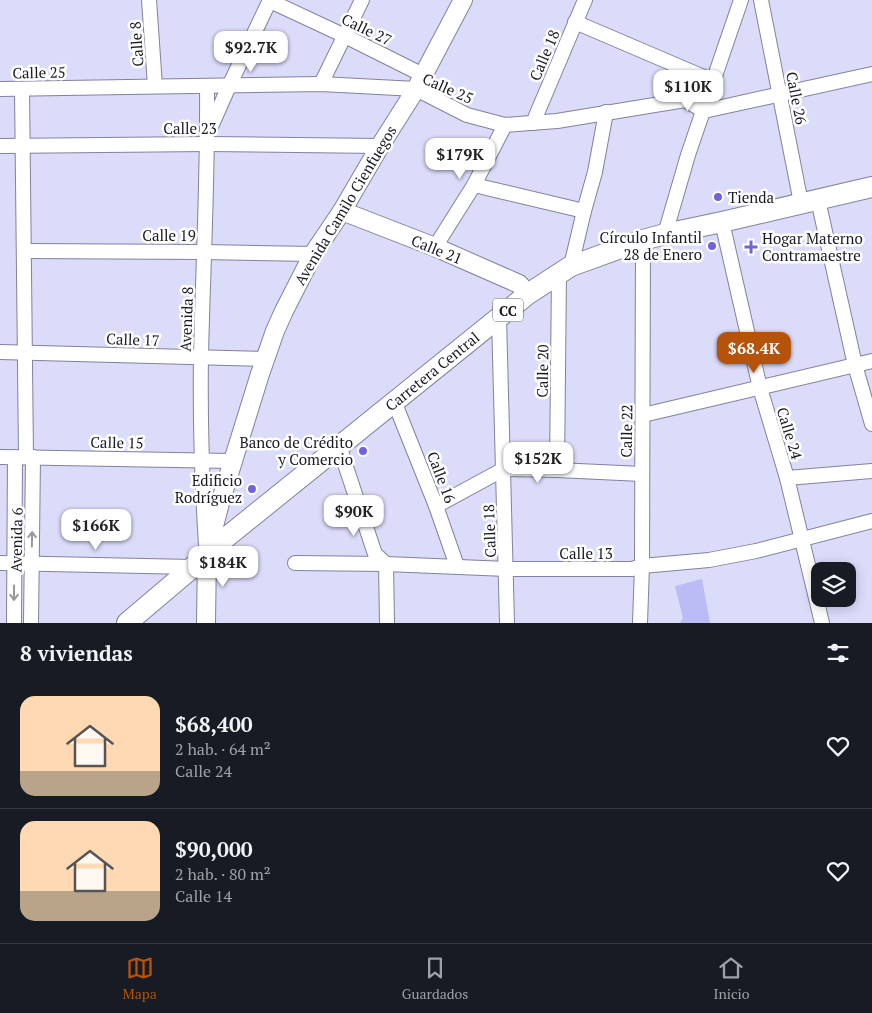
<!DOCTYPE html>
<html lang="es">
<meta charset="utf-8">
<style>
:root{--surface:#171b24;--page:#20242c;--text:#f1f3f6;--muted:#9ea1a6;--line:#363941;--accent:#b45309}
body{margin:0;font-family:"PT Serif",serif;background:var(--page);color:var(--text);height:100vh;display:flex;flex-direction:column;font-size:19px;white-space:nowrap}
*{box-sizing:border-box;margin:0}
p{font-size:16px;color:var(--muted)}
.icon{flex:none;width:28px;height:28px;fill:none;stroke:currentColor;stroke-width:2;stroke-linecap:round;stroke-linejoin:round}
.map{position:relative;height:623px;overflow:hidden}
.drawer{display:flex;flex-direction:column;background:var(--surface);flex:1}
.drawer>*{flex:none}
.fabs{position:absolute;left:811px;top:562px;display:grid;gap:10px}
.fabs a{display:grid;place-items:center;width:45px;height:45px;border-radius:10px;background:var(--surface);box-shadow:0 2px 12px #0003;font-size:25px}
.price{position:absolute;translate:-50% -42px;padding:0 11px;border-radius:10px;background:#fff;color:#222;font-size:16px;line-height:32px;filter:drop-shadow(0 1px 2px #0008)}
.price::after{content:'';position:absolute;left:50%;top:30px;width:15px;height:11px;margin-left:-8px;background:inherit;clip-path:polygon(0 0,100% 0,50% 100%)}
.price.current{background:var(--accent);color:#fff}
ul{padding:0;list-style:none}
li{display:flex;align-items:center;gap:15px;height:125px;padding:0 20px}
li+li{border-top:1px solid var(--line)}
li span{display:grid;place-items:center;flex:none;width:140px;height:100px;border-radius:15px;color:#555}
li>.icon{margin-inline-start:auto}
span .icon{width:60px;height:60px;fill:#fffc;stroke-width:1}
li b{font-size:21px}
h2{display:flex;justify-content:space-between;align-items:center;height:60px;padding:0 20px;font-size:21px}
.menu{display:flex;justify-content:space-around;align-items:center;height:70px;border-top:1px solid var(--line);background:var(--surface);font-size:14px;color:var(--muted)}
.menu a{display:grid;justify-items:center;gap:2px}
.menu .current{color:var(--accent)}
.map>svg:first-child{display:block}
.green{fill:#bbbbf5}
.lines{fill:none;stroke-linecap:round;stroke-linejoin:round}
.minor-casing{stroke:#82829e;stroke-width:16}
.major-casing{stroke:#82829e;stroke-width:20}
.highway-casing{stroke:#82829e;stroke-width:22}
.minor{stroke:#fff;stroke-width:14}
.major{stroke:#fff;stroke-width:18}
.highway{stroke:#fff;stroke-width:20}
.oneway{stroke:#98989c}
.poi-dot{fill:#7262dd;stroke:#fff;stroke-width:2}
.labels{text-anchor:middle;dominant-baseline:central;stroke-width:5;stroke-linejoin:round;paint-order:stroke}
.shield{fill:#fff;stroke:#5e5e66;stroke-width:1}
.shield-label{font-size:14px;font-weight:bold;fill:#191924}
.street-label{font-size:15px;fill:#191924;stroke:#fff}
.poi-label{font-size:15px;fill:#191924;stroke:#fff;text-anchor:end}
</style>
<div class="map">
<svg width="872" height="623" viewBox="0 0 872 623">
<rect width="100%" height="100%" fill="#dbdbfa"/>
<!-- green -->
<polygon class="green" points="702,579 710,623 680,623 683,618 675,586"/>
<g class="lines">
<defs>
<g id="minor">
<polyline points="149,0 155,86"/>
<polyline points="761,0 801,203"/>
<polyline points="270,1 345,36 423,75"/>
<polyline points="575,22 713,81"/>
<polyline points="321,84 362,0"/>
<polyline points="0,89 321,84 416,89 467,115 505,125 557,121 685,100 704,111 872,74"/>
<polyline points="22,89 26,457"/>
<polyline points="533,123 585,0"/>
<polyline points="210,129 229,86 270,0"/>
<polyline points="0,146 207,144 380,146"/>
<polyline points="474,185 584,211"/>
<polyline points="818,200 855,365 872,424"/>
<polyline points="722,222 760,388 787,478 822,623"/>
<polyline points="665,234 688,155 741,0"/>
<polyline points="435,247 474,185 505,125"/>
<polyline points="24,251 204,252 313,254"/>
<polyline points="571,266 584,211 595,172 606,112"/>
<polyline points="499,317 507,623"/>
<polyline points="0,352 265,359"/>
<polyline points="394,401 436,506 457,566"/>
<polyline points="643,415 872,361"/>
<polyline points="339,446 375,554 386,564 387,623"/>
<polyline points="0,457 233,461"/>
<polyline points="557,470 559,273"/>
<polyline points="787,478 872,471"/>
<polyline points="436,506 504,469 557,470 642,474"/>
<path d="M206,545c-4,-63 -6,-126 -5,-189 2,-90 7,-180 6,-270"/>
<polyline points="0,563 193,567"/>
<polyline points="295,563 386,564 507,569 632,569 642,566 709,560 756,551 872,521"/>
<polyline points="14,623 15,457"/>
<polyline points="31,623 33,457"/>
<polyline points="640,623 642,566 643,240"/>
</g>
<g id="major">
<polyline points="342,211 435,247 519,284 528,294"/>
<polyline points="206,623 207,553 220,503 233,461 260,374 275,331 284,311 313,254 342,211 380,146 416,89 463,0"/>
</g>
<polyline id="highway" points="127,623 193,567 207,553 528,294 571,266 643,240 665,234 722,222 872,187"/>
</defs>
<!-- minor casing -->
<use href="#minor" class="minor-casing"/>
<!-- major casing -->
<use href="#major" class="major-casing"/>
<!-- highway casing -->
<use href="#highway" class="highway-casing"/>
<!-- minor -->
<use href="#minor" class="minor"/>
<!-- major -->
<use href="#major" class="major"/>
<!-- highway -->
<use href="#highway" class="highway"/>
</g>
<!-- one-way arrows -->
<defs><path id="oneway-shaft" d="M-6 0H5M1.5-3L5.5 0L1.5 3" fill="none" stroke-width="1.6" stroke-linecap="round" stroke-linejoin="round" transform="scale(1.25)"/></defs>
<g class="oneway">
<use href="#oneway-shaft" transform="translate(32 539) rotate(-89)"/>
<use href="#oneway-shaft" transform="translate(14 593) rotate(90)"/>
</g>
<!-- markers -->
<g class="poi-dot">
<circle cx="718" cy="197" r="5"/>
<circle cx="712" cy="246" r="5"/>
<path d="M748.5 239.5h5v5h5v5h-5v5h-5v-5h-5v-5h5z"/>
<circle cx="363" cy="451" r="5"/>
<circle cx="252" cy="489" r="5"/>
</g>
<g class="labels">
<!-- shield labels -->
<rect class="shield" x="493" y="298.5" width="30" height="23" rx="4"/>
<g class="shield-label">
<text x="508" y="310">CC</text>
</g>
<!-- street labels -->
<g class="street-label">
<text transform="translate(367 29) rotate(26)">Calle 27</text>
<text transform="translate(136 44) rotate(-94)">Calle 8</text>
<text transform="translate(544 55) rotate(-67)">Calle 18</text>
<text transform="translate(39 72) rotate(-1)">Calle 25</text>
<text transform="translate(448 88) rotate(24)">Calle 25</text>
<text transform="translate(797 98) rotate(79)">Calle 26</text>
<text x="190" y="128">Calle 23</text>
<text transform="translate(345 205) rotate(-59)">Avenida Camilo Cienfuegos</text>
<text x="169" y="235">Calle 19</text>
<text transform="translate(437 249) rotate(22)">Calle 21</text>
<text transform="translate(186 319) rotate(-88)">Avenida 8</text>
<text transform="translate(133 339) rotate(2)">Calle 17</text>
<text transform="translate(432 371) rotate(-39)">Carretera Central</text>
<text transform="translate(542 371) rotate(-89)">Calle 20</text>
<text transform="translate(626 431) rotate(-89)">Calle 22</text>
<text transform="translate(790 433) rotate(73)">Calle 24</text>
<text transform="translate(117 442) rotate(1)">Calle 15</text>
<text transform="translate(442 477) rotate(69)">Calle 16</text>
<text transform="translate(489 531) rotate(-92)">Calle 18</text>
<text transform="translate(16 540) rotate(-89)">Avenida 6</text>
<text x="586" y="553">Calle 13</text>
</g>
<!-- poi labels -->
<g class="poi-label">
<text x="728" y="197" text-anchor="start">Tienda</text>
<text x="702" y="237">Círculo Infantil<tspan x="702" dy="17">28 de Enero</tspan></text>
<text x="762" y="238" text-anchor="start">Hogar Materno<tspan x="762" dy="17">Contramaestre</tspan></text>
<text x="353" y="442">Banco de Crédito<tspan x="353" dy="17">y Comercio</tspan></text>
<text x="242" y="480">Edificio<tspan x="242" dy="17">Rodríguez</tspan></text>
</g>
</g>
</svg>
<div class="fabs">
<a><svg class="icon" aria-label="layers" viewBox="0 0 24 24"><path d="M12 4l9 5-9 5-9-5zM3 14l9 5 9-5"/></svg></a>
</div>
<b class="price" style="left:251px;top:73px">$92.7K</b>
<b class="price" style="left:688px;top:112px">$110K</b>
<b class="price" style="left:460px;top:180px">$179K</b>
<b class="price current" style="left:754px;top:374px">$68.4K</b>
<b class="price" style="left:538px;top:484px">$152K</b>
<b class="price" style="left:354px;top:537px">$90K</b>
<b class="price" style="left:96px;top:551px">$166K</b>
<b class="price" style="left:223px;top:588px">$184K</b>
</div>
<section class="drawer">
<h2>8 viviendas<svg class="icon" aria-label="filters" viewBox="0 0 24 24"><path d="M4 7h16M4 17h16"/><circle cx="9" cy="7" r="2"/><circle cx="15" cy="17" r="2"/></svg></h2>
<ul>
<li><span style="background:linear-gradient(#ffd9b3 75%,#b9a48a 0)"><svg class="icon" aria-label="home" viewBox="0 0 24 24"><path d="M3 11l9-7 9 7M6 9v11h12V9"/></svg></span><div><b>$68,400</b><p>2 hab. · 64 m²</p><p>Calle 24</p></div><svg class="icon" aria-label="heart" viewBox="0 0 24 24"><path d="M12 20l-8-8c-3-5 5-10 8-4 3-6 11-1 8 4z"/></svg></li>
<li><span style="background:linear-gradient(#ffd9b3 70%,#b9a48a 0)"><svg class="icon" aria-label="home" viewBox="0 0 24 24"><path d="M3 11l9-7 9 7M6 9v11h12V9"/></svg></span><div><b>$90,000</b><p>2 hab. · 80 m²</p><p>Calle 14</p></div><svg class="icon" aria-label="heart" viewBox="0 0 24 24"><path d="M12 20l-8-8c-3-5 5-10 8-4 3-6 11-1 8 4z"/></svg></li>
</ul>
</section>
<nav class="menu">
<a class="current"><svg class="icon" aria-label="map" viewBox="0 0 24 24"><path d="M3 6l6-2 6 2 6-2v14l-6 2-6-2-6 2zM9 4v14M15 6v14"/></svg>Mapa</a>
<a><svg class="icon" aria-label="saved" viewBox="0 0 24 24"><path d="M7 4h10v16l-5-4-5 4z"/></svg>Guardados</a>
<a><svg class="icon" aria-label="home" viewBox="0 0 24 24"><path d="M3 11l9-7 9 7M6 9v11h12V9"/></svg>Inicio</a>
</nav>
